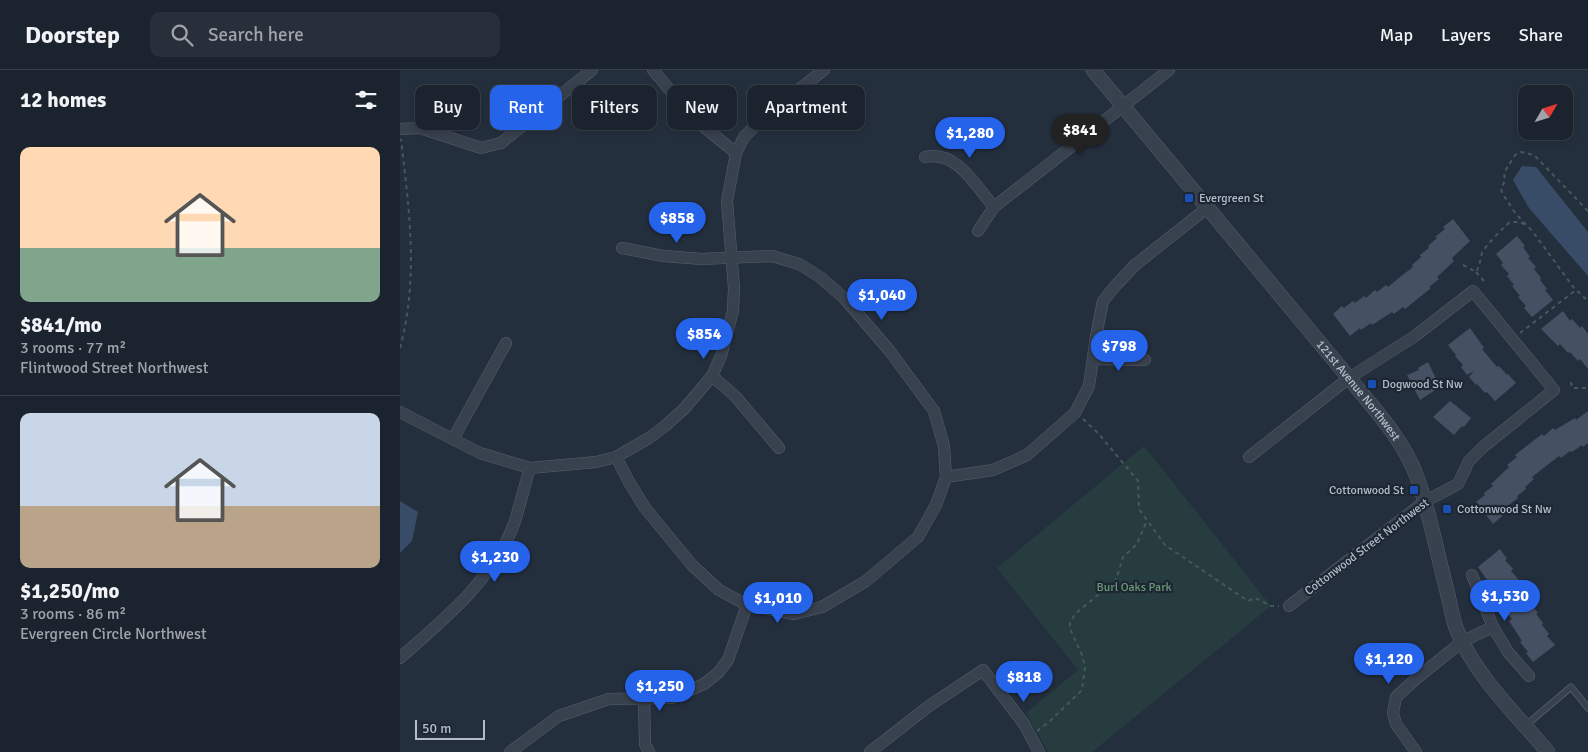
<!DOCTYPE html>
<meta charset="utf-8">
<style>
:root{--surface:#1b232e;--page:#282f3a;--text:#f1f3f6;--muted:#a0a4aa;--line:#39404a;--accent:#2563eb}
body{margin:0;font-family:Signika,sans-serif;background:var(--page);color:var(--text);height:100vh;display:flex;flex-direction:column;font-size:19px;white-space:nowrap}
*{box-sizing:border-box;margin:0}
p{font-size:16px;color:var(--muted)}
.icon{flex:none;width:28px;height:28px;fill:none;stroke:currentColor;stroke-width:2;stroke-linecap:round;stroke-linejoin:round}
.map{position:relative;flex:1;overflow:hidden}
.side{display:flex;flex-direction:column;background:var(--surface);width:400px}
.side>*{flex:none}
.guide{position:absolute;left:15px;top:15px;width:475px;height:45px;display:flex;gap:10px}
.needle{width:32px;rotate:51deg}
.fabs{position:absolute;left:1118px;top:15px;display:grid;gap:10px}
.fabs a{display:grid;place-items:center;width:55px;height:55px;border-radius:10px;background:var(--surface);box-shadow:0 2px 8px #0003,0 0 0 1px var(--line);font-size:25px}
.scale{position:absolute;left:15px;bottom:12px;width:70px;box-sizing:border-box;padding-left:5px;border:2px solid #b4bcc9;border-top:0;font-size:14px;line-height:18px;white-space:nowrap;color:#b4bcc9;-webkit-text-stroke:4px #1d2633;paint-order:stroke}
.price{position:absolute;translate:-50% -42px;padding:0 11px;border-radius:18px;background:var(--accent);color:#fff;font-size:16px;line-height:32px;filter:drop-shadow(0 1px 2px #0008)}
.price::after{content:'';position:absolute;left:50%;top:30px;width:15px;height:11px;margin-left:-8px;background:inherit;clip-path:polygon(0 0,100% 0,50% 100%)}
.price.current{background:#222;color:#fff}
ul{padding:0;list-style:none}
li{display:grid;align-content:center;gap:10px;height:265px;padding:0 20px}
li+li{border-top:1px solid var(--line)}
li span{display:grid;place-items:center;height:155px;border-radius:10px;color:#555}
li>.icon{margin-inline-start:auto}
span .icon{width:90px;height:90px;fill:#fffc;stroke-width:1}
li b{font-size:21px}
h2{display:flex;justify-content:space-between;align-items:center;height:60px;padding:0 20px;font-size:21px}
.chip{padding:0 18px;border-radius:10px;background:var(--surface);box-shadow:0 2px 8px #0003,0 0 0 1px var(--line);font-size:18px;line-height:45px}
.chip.current{background:var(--accent);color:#fff}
header{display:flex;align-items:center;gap:30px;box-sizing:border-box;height:70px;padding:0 25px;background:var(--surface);border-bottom:1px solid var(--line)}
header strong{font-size:24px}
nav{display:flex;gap:28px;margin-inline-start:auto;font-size:18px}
.search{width:350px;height:45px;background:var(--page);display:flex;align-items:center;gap:12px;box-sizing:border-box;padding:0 18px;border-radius:10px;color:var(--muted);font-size:19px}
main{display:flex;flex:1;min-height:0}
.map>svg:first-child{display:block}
.green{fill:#263c3f}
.water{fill:#394c67}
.building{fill:#455162}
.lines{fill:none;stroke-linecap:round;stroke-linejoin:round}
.service-casing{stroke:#565f6c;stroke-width:7}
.minor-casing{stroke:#565f6c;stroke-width:12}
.tertiary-casing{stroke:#565f6c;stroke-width:15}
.path{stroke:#44595c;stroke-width:2;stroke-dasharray:4 4;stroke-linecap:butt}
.service{stroke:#38414e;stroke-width:5.5}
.minor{stroke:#38414e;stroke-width:11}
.tertiary{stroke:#38414e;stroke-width:14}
.transit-dot{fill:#1a4fb4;stroke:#1d2633;stroke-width:2}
.labels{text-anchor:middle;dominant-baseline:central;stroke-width:4.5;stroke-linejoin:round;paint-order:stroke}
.poi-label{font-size:12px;fill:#b4bcc9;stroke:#1d2633;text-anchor:start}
.street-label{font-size:12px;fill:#b4bcc9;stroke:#1d2633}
.park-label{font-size:12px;fill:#6b9a76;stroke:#1d2633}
</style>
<header>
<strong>Doorstep</strong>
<div class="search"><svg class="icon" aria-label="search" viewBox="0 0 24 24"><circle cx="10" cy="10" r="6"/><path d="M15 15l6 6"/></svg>Search here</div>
<nav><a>Map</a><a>Layers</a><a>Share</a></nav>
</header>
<main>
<section class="side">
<h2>12 homes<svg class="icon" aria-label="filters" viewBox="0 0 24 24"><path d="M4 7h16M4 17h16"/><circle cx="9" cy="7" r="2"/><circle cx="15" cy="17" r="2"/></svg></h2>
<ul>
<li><span style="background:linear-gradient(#ffd9b3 65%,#7fa58c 0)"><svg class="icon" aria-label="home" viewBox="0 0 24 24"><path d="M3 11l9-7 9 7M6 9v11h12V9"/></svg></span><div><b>$841/mo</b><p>3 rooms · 77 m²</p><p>Flintwood Street Northwest</p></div></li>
<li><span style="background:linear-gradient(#c9d6e8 60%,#b9a48a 0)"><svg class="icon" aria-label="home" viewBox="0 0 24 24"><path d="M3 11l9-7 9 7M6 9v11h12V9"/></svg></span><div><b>$1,250/mo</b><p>3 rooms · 86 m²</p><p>Evergreen Circle Northwest</p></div></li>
</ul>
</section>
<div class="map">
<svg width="1188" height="682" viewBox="0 0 1188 682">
<rect width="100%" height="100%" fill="#242f3e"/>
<!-- green -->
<polygon class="green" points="744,376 871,536 692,682 648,682 626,643 678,600 597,498"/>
<!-- water -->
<g class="water">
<polygon points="1122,96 1136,97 1188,162 1188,206 1129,138 1113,110"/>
<polygon points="0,431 18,442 12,471 0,483"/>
</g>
<!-- building -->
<g class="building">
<polygon points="1053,149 1070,171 1052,188 1054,191 1037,207 1039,209 1029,217 1031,218 1005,239 1003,237 994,244 992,242 972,255 971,253 961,260 960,258 950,266 933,244 942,236 944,238 953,231 955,233 964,226 966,228 975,220 977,222 986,215 988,217 1000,207 1013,197 1012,195 1021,187 1020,185 1029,178 1028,176 1037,168 1035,167 1045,159 1043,157"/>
<polygon points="1117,166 1125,176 1123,177 1130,187 1128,188 1136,197 1134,199 1141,208 1140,210 1147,219 1145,220 1153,230 1132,247 1124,238 1126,236 1118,227 1120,226 1112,216 1114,215 1107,206 1109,204 1101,195 1103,193 1096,184"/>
<polygon points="1163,241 1170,251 1172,249 1180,258 1182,256 1188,264 1188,299 1180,289 1178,291 1170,282 1168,283 1160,274 1158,276 1141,259"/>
<polygon points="1070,258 1084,278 1082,279 1097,297 1099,296 1107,305 1108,304 1116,313 1095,331 1087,322 1085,323 1077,314 1076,315 1069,307 1074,301 1067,305 1061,297 1063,295 1055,286 1056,285 1048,275"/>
<polygon points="1028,292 1040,317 1020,330 1007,305 1019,300 1018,298"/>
<polygon points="1050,331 1071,348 1064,357 1062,356 1054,365 1033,347"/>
<polygon points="1188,341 1188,373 1183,377 1182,375 1172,382 1170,381 1161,388 1159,386 1132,407 1134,409 1125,417 1126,419 1117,426 1118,428 1109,435 1111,438 1093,454 1076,432 1085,425 1084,423 1093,416 1091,414 1109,397 1107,395 1117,387 1115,385 1142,364 1144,366 1153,358 1155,360 1175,348 1176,350"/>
<polygon points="1100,479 1107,489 1105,490 1113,499 1111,501 1119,510 1117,512 1124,521 1122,523 1138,543 1136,544 1143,553 1142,555 1149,564 1147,566 1155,575 1133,592 1126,583 1128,582 1120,572 1122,571 1109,551 1112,549 1095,529 1097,528 1090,518 1092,517 1078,497"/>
</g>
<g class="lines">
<defs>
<polyline id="service" points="1125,656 1171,617 1188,638"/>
<g id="minor">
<polyline points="253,0 293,48 336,83"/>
<polyline points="0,59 20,58 81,78 101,73 192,0"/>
<path d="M525,87c32,-7 51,29 69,50"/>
<polyline points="578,161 594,137 769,0"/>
<polyline points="693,289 745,290"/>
<polyline points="312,306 335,326 379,378"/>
<polyline points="0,342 80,383 130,398 196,392 216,387 249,368 265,356 284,339 312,306 321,286 333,241 334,218 327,131 336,83 344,67 368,43 424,0"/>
<polyline points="53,369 106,273"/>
<polyline points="216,387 229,412 245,438 292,495 319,520 347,535 394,544 422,537 466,511 518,467 536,435 546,407 544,376 534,341 489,280 445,229 420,207 399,194 372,186 302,189 263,186 222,178"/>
<polyline points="849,387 949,308 1015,266 1073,221 1154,320 1083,377 1069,391 1058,414 1024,432 889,536"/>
<polyline points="546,407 593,400 627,385 675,343 689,316 696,266 703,231 716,215 735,195 807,138"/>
<polyline points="1072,505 1093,557 1108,582 1129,606"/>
<path d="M0,588c44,-39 92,-77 114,-134 6,-18 10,-37 16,-56"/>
<polyline points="244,629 245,674 249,682"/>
<polyline points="110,682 159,646 209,629 272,628 304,614 318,603 328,590 347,535"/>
<polyline points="470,682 529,636 583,600 624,654 639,682"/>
<polyline points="1016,682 996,654 993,643 996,627 1017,608 1063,571 1093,557"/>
</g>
<g id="tertiary">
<path id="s1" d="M693,0l256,308c25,31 54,61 68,99 13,37 20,76 30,114 3,12 5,25 9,37 19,48 59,85 92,124"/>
</g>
</defs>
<!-- service casing -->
<use href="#service" class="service-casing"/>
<!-- minor casing -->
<use href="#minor" class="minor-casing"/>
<!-- tertiary casing -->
<use href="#tertiary" class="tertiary-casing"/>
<!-- path -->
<g class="path">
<polyline points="1188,141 1134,85 1121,82 1115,85 1104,103 1105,111 1101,118 1102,123 1116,144 1133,162 1174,218 1188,231"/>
<path d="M1063,195l13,7c4,-7 4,-12 6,-19 3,-7 22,-26 28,-31h9l8,3"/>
<polyline points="1076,202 1084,211"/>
<polyline points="1120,263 1176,220"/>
<path d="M0,278c19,-70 9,-139 1,-209"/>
<polyline points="1171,312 1172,318 1188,318"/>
<polyline points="683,349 698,363 738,411 739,439 765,475 848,531 855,528 871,536 879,536"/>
<polyline points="637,661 649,652 682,620 685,597 682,585 670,559 670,553 675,544 716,510 723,487 737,474 747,450"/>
</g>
<!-- service -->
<use href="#service" class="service"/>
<!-- minor -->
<use href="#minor" class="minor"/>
<!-- tertiary -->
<use href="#tertiary" class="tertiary"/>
</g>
<!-- markers -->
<g class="transit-dot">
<rect x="784" y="123" width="10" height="10" rx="2.5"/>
<rect x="967" y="309" width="10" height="10" rx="2.5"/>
<rect x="1009" y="415" width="10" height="10" rx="2.5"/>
<rect x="1042" y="434" width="10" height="10" rx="2.5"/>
</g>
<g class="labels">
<!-- poi labels -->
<g class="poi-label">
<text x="799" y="128">Evergreen St</text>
<text x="982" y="314">Dogwood St Nw</text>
<text x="1004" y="420" text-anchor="end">Cottonwood St</text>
<text x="1057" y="439">Cottonwood St Nw</text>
</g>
<!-- street labels -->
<g class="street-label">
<text stroke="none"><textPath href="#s1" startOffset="416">121st Avenue Northwest</textPath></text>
<text transform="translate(967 477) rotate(-37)">Cottonwood Street Northwest</text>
</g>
<!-- park labels -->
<g class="park-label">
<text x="734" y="517">Burl Oaks Park</text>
</g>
</g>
</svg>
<div class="fabs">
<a><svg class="needle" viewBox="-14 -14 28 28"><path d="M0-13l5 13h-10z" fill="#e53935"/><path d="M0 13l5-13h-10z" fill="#a0a4aa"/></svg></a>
</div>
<div class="scale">50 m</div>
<b class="price current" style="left:680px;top:86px">$841</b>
<b class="price" style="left:570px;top:89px">$1,280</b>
<b class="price" style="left:277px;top:174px">$858</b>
<b class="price" style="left:482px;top:251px">$1,040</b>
<b class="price" style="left:304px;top:290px">$854</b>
<b class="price" style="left:719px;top:302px">$798</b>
<b class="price" style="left:95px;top:513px">$1,230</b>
<b class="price" style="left:1105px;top:552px">$1,530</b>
<b class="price" style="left:378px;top:554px">$1,010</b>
<b class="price" style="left:989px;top:615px">$1,120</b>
<b class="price" style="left:624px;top:633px">$818</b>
<b class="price" style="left:260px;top:642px">$1,250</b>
<div class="guide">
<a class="chip">Buy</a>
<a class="chip current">Rent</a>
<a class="chip">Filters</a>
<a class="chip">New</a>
<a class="chip">Apartment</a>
</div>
</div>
</main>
